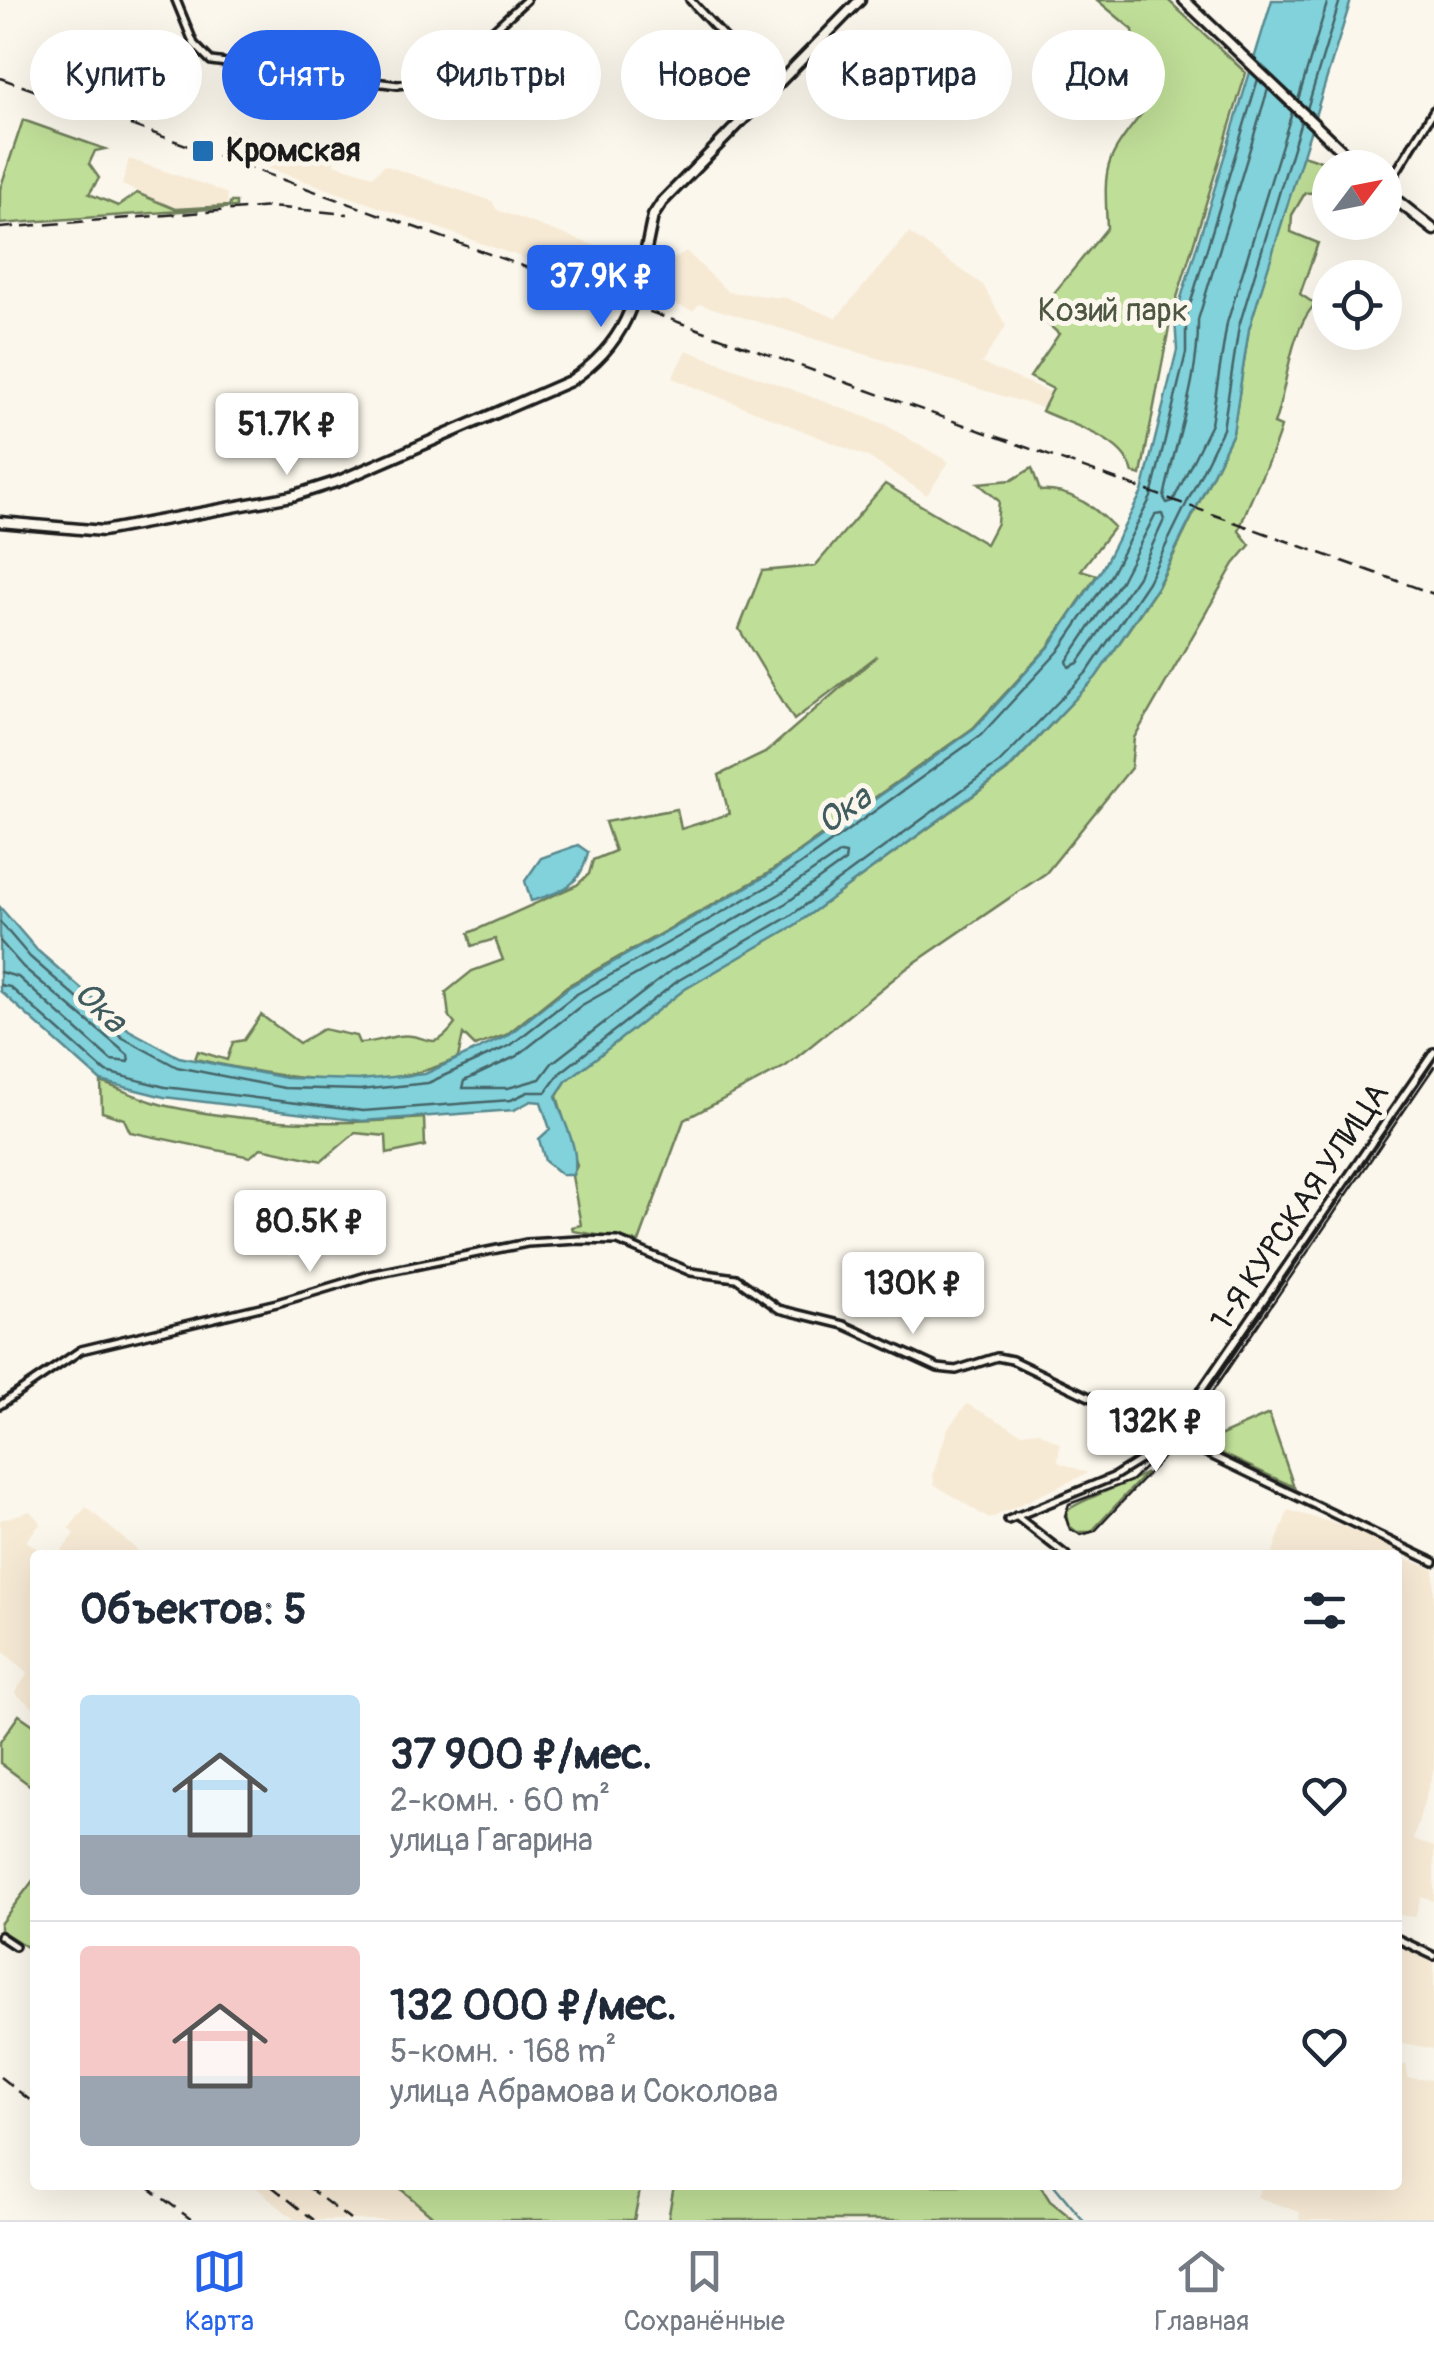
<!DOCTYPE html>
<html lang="ru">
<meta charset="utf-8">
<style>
:root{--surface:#fff;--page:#f2f2f3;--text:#1f2937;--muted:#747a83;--line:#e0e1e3;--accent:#2563eb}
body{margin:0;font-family:Pangolin,sans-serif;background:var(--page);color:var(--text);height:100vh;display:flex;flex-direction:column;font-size:38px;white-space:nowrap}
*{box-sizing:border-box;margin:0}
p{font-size:32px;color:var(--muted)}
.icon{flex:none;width:55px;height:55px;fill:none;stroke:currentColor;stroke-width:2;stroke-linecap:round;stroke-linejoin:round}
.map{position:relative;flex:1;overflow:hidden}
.details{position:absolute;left:30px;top:1550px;width:1372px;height:640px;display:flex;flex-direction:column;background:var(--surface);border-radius:10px;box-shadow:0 10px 40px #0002}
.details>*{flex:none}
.hud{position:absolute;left:30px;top:30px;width:1375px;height:90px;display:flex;gap:20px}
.needle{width:65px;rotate:58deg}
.fabs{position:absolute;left:1312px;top:150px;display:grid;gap:20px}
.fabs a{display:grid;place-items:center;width:90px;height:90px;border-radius:50%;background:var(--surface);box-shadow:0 10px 40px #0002;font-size:50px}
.price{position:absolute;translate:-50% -85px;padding:0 22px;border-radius:10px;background:#fff;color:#222;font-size:32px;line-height:65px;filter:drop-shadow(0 2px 5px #0008)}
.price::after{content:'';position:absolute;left:50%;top:60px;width:30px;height:22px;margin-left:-15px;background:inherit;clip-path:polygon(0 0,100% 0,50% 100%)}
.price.active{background:var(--accent);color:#fff}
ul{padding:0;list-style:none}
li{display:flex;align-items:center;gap:30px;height:250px;padding:0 50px}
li+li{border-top:2px solid var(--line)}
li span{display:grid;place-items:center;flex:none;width:280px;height:200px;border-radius:10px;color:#555}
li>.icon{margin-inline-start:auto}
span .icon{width:120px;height:120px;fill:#fffc;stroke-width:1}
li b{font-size:42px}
h2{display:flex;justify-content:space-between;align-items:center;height:120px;padding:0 50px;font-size:42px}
.chip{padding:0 35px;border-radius:45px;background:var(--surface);box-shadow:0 10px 40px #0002;font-size:35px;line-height:90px}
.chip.active{background:var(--accent);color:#fff}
.dock{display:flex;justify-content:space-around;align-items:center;height:140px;border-top:2px solid var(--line);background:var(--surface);font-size:28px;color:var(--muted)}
.dock a{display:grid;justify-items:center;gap:5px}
.dock .active{color:var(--accent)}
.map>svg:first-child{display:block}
.built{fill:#f7ead5}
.green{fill:#bfde97;stroke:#6e7d5a;stroke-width:2.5}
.water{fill:#82d2db;stroke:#59898f;stroke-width:2.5}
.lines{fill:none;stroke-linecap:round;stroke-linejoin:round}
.shore{stroke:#456568;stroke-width:2.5}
.stream{stroke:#59898f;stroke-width:2.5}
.minor-casing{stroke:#1c1c1c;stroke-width:12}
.major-casing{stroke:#1c1c1c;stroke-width:15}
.minor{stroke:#fbf7ec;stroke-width:5}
.major{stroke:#fbf7ec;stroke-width:8}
.tram{stroke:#1c1c1c;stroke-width:2.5}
.rail{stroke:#1c1c1c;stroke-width:2.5;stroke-dasharray:15 8;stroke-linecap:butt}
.poi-dot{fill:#1f6fb2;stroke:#fbf7ec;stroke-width:4}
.labels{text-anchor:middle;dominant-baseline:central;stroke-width:10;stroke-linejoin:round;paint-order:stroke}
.poi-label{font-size:32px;font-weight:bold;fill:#1c1c1c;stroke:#fbf7ec;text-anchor:start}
.park-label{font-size:32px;fill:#4d5641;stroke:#fbf7ec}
.street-label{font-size:32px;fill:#1c1c1c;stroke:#fbf7ec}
.water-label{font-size:35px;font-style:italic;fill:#405c5f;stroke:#fbf7ec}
</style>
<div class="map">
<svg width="1434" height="2220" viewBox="0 0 1434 2220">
<rect width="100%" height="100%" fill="#fbf7ec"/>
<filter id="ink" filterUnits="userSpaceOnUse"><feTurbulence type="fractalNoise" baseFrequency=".01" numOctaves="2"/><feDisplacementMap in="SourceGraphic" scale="20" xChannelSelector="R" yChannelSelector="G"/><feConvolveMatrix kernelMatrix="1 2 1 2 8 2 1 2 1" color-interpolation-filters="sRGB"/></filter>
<g filter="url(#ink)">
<!-- built -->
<g class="built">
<polygon points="227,129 335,159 334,164 373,176 384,165 492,201 497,210 634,260 625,294 234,156"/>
<polygon points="129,159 212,187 227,194 228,206 176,208 122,185"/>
<polygon points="909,233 983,285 1006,326 982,363 978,362 1050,392 1042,408 699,304 693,311 642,292 648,259 671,261 686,251 728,292 786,298 836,318"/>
<polygon points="686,350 884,424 949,462 927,495 868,457 672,378"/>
<polygon points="967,1404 1021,1433 1038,1431 1060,1444 1058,1462 1088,1473 989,1519 934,1484 933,1474 948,1428"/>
<polygon points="86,1507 143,1555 58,1555 75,1534 69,1528"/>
<polygon points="1288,1510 1340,1525 1397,1548 1394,1555 1272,1555"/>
<polygon points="30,1511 41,1523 26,1541 46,1555 35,1555 35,1709 15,1693 28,1673 0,1649 0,1520"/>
<polygon points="1398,1557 1434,1569 1434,1768 1413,1839 1434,1847 1434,1901 1421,1897 1415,1917 1398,1915"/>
<polygon points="1398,1945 1434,1963 1434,2049 1398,2042"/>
<polygon points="1398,2064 1407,2065 1407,2078 1434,2080 1433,2220 1299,2220 1300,2212 1257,2197 1262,2185 1398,2185"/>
<polygon points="253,2185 396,2185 437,2220 295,2220"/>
</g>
<!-- green -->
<g class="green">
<path d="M1097,0h71l78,73 -75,244 -30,158 -8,-2c-8,-35 -62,-48 -91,-62l11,-22 -23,-12 29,-43 -22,-20 70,-86c-3,-64 -4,-65 36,-116l-10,-82z"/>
<polygon points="23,120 105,149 95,151 89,164 99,178 89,194 118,206 137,193 175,209 229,206 231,202 236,202 236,207 0,224 0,189"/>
<path d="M1302,155l40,12 -12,1v24l-25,1 -13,22 -1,17 27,11 -18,51 15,10c-27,30 -27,82 -41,120l7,3c-11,38 -30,66 -42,104l11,14 -16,19 -100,174 -3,30 -85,105 -139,95 -121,98 -102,54 -45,122 -66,-11 -1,-4 9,-2 -9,-49 5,-10 -20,-70 9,-15 119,-92 110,-64 212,-154 89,-94 62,-90 75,-154 16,-105z"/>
<path d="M1032,468l8,23c30,-2 54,15 74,36l-33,43 16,5 -49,72 -75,81 -206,146 -200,112 -61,49 -31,11 -12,-12 -5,24c-81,39 -179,19 -263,1l3,-8 29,9 6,-18 11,-2 17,-25 38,28 24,-14 33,7 3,7c15,0 25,-5 40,-7 28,-5 32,21 56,-12l-6,-7 -3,-25 26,-21 31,-11 -8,-21 -23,7 -3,-13 108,-48 12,-11 4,-14 22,-9 -10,-29 72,-13 4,20 48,-15 -10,-39 46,-22 112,-97 -83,64 -55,-91 23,-58 53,-5 70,-82 101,60 11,-21 2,-22 -21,-18 34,-3z"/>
<path d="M101,1082c22,8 44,19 66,24 82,18 174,19 257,12l1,28 -38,8 -1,-18 -31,-3 -33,28 -61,-13 -11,9 -120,-25 -6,-13 -22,-7z"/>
<polygon points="1269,1414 1294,1487 1201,1444"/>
<path d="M1146,1473l-55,59h-14l-9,-7 -2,-13c4,-8 64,-29 80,-39z"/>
<polygon points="19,1715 35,1726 35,1789 0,1763 0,1742"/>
<polygon points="35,1878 35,1952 0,1930 0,1924"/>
<polygon points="396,2185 641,2185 634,2220 437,2220"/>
<polygon points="674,2185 1040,2185 1050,2201 1074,2220 668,2220"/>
</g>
<!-- water -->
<g class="water">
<path d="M1272,0h79l-102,329 -16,104 -76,154 -61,90 -90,94 -211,154 -110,64 -119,92 -10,15c6,25 26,54 17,79h-11l-17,-14 -6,-22 11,-10 -9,-27 -10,-1 -17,9 -152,11 -198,-24 -63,-16 -101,-90v-84l37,43 92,80 50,27 107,21 73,2 66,-6 82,-38 62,-49 199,-112 206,-146 75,-82 53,-78 40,-77 35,-142 -2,-32z"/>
<path d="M578,845l10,7c-7,33 -23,39 -57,49l-6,-20 16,-23z"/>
</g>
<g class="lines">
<!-- shore -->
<g class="shore">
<path d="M1268,89l-70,231c1,61 -22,118 -34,178l3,5 6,-2 38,-77 16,-101 65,-211"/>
<polyline points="1298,100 1328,0"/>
<polyline points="1307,109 1340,0"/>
<polygon points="1162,514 1164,520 1138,576 1078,663 1069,667 1067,661 1121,581 1155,515"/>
<polygon points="840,853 846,854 845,861 782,906 672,970 552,1063 540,1079 508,1088 462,1088 464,1081 517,1056 582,1005 780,894"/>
<polyline points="0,922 30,957 123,1038 177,1067 284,1088 360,1090 428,1083 511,1045 575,995 774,883 981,735 1058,652 1111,575 1151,497 1186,353 1186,318 1258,79"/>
<polyline points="0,941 23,967 128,1055 129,1062 111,1060 18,977 0,972"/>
<polyline points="0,985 10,987 106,1072 165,1087 363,1111 511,1100 528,1092 546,1092 560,1073 679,980 790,916 999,763 1088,671 1148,582 1223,429 1239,326 1301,121"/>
</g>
<!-- stream -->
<polyline class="stream" points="1054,2185 1083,2220"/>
<defs>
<g id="minor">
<path d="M176,0l18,44 17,17 187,24c49,-6 93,-53 128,-85"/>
<polyline points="690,0 772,89"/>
<polyline points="1385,190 1434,110"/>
<polyline points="0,1405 81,1350 277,1303 370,1275 527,1243 579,1240 618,1241 691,1272 736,1278 779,1309 844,1325 938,1368 956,1370 997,1357 1012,1360 1434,1562"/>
<polyline points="1016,1516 1066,1555"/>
<polyline points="1008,1520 1113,1477 1163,1446 1434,1052"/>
<polyline points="0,1936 15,1946"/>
<polyline points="1398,1939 1434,1956"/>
</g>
<g id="major">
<polyline points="1184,0 1360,168"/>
<polyline points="1385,191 1434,230"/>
<path d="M0,522l103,9 189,-35 47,-15 231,-100c66,-44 67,-93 83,-165l9,-14 198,-202"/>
</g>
</defs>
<!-- minor casing -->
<use href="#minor" class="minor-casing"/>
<!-- major casing -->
<use href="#major" class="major-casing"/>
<!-- minor -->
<use href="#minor" class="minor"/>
<!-- major -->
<use href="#major" class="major"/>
<!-- tram -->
<polyline class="tram" points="1434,1061 1180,1433 1131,1481 1069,1504 1065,1516 1070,1529 1081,1535 1095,1531 1178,1442 1434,1067"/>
<!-- rail -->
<g class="rail">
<polyline points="0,78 1434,594"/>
<polyline points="0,228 270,207 348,214"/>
<polyline points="0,2077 35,2104"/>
<polyline points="145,2185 192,2220"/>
<polyline points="270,2185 314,2220"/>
<polyline points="305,2185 350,2220"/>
</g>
</g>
</g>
<!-- markers -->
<rect class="poi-dot" x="191" y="139" width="24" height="24" rx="5"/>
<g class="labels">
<!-- poi labels -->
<g class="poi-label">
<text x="226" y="151">Кромская</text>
</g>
<!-- park labels -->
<g class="park-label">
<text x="1113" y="311">Козий парк</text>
</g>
<!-- street labels -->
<g class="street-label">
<text transform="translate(1300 1207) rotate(-56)">1-Я КУРСКАЯ УЛИЦА</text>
</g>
<!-- water labels -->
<g class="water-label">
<text transform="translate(844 810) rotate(-35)">Ока</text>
<text transform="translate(100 1007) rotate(44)">Ока</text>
</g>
</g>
</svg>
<div class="fabs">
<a><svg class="needle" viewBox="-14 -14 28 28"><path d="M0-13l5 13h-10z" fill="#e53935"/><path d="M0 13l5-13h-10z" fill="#747a83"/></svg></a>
<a><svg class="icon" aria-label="locate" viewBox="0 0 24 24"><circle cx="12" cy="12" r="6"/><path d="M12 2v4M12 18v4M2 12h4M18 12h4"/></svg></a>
</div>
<b class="price active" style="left:601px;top:330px">37.9K ₽</b>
<b class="price" style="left:287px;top:478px">51.7K ₽</b>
<b class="price" style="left:310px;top:1275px">80.5K ₽</b>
<b class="price" style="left:913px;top:1337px">130K ₽</b>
<b class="price" style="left:1156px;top:1475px">132K ₽</b>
<div class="hud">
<a class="chip">Купить</a>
<a class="chip active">Снять</a>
<a class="chip">Фильтры</a>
<a class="chip">Новое</a>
<a class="chip">Квартира</a>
<a class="chip">Дом</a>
</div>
<section class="details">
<h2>Объектов: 5<svg class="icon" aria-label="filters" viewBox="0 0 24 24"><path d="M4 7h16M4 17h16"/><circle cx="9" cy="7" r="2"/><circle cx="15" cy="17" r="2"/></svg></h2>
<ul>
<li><span style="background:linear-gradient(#bfe0f5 70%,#9aa5b1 0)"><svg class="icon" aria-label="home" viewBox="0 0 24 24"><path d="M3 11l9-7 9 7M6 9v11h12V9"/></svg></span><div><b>37 900 ₽/мес.</b><p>2-комн. · 60 m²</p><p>улица Гагарина</p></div><svg class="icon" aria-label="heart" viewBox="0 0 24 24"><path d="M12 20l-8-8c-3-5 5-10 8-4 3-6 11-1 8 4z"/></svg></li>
<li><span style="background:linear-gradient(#f6c9c9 65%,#9aa5b1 0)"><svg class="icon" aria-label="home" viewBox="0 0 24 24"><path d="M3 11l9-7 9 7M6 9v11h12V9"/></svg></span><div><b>132 000 ₽/мес.</b><p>5-комн. · 168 m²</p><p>улица Абрамова и Соколова</p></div><svg class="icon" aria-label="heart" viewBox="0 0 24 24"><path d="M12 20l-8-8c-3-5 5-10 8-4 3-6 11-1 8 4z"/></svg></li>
</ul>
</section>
</div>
<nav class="dock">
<a class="active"><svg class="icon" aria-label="map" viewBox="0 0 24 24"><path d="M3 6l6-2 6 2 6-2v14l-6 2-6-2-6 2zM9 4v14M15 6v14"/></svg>Карта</a>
<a><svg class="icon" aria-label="saved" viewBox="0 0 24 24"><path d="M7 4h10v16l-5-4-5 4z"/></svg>Сохранённые</a>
<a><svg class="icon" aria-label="home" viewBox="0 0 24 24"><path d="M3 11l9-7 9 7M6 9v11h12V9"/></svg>Главная</a>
</nav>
